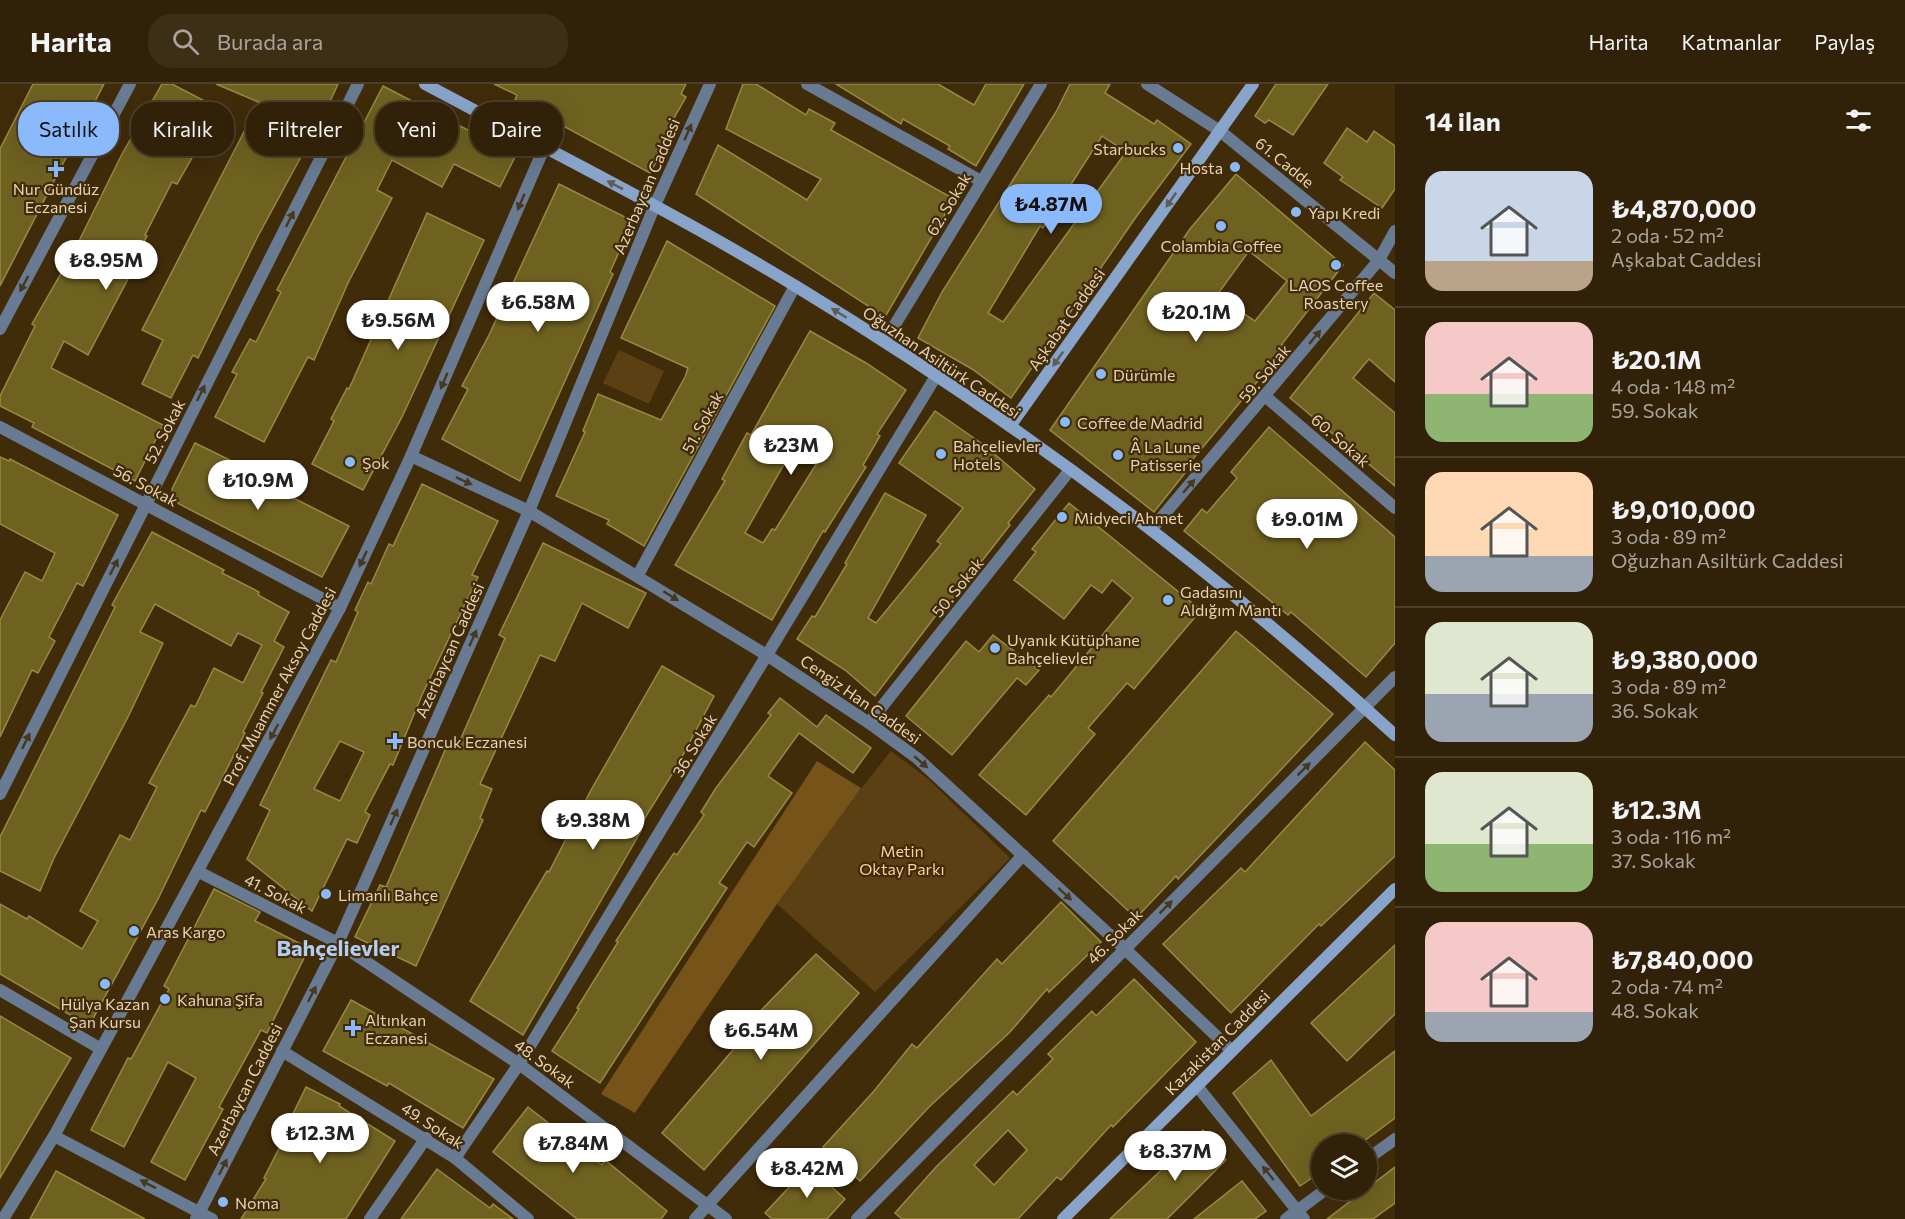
<!DOCTYPE html>
<html lang="tr">
<meta charset="utf-8">
<style>
:root{--surface:#312108;--page:#3d2e16;--text:#f1f3f6;--muted:#a8a39c;--line:#4c3e29;--accent:#8abafc}
body{margin:0;font-family:Commissioner,sans-serif;background:var(--page);color:var(--text);height:100vh;display:flex;flex-direction:column;font-size:22px;white-space:nowrap}
*{box-sizing:border-box;margin:0}
p{font-size:20px;color:var(--muted)}
.icon{flex:none;width:33px;height:33px;fill:none;stroke:currentColor;stroke-width:2;stroke-linecap:round;stroke-linejoin:round}
.map{position:relative;flex:1;overflow:hidden}
.details{display:flex;flex-direction:column;background:var(--surface);width:510px}
.details>*{flex:none}
.hud{position:absolute;left:18px;top:18px;width:570px;height:54px;display:flex;gap:12px}
.tools{position:absolute;left:1311px;top:1050px;display:grid;gap:12px}
.tools a{display:grid;place-items:center;width:66px;height:66px;border-radius:50%;background:var(--surface);box-shadow:0 6px 24px #0002,0 0 0 2px var(--line);font-size:30px}
.price{position:absolute;translate:-50% -51px;padding:0 14px;border-radius:21px;background:#fff;color:#222;font-size:20px;line-height:39px;filter:drop-shadow(0 2px 3px #0008)}
.price::after{content:'';position:absolute;left:50%;top:36px;width:18px;height:14px;margin-left:-9px;background:inherit;clip-path:polygon(0 0,100% 0,50% 100%)}
.price.current{background:var(--accent);color:#111}
ul{padding:0;list-style:none}
li{display:flex;align-items:center;gap:18px;height:150px;padding:0 30px}
li+li{border-top:2px solid var(--line)}
li span{display:grid;place-items:center;flex:none;width:168px;height:120px;border-radius:18px;color:#555}
li>.icon{margin-inline-start:auto}
span .icon{width:72px;height:72px;fill:#fffc;stroke-width:1}
li b{font-size:26px}
h2{display:flex;justify-content:space-between;align-items:center;height:72px;padding:0 30px;font-size:26px}
.tag{padding:0 21px;border-radius:24px;background:var(--surface);box-shadow:0 6px 24px #0002,0 0 0 2px var(--line);font-size:21px;line-height:54px}
.tag.current{background:var(--accent);color:#111}
header{display:flex;align-items:center;gap:36px;box-sizing:border-box;height:84px;padding:0 30px;background:var(--surface);border-bottom:2px solid var(--line)}
header strong{font-size:28px}
nav{display:flex;gap:33px;margin-inline-start:auto;font-size:21px}
.search{width:420px;height:54px;background:var(--page);display:flex;align-items:center;gap:15px;box-sizing:border-box;padding:0 21px;border-radius:24px;color:var(--muted);font-size:22px}
main{display:flex;flex:1;min-height:0}
.map>svg:first-child{display:block}
.green{fill:#5b4013}
.forest{fill:#755319}
.building{fill:#6f6120;stroke:#998941;stroke-width:1.5;fill-rule:evenodd}
.lines{fill:none;stroke-linecap:round;stroke-linejoin:round}
.minor{stroke:#697b93;stroke-width:12}
.tertiary{stroke:#697b93;stroke-width:12}
.secondary{stroke:#89a4cb;stroke-width:12}
.oneway{fill:#47381f}
.oneway2{fill:#5e5c57}
.poi-dot{fill:#8abafc;stroke:#412c0a;stroke-width:2}
.labels{text-anchor:middle;dominant-baseline:central;stroke-width:4.5;stroke-linejoin:round;paint-order:stroke}
.poi-label{font-size:16px;fill:#e8d2b4;stroke:#412c0a;text-anchor:start}
.street-label{font-size:16px;fill:#e8d2b4;stroke:#412c0a}
.park-label{font-size:16px;fill:#f8d29b;stroke:#412c0a}
.district-label{font-size:22px;font-weight:bold;fill:#b3cef3;stroke:#412c0a}
</style>
<header>
<strong>Harita</strong>
<div class="search"><svg class="icon" aria-label="search" viewBox="0 0 24 24"><circle cx="10" cy="10" r="6"/><path d="M15 15l6 6"/></svg>Burada ara</div>
<nav><a>Harita</a><a>Katmanlar</a><a>Paylaş</a></nav>
</header>
<main>
<div class="map">
<svg width="1395" height="1135" viewBox="0 0 1395 1135">
<rect width="100%" height="100%" fill="#412c0a"/>
<!-- green -->
<g class="green">
<polygon points="619,266 664,287 649,320 603,299"/>
<polygon points="891,667 928,695 1010,774 875,908 777,820 848,721"/>
</g>
<!-- forest -->
<polygon class="forest" points="817,677 861,704 777,820 635,1029 601,1010"/>
<!-- building -->
<g class="building">
<polygon points="33,0 104,0 0,202 0,65"/>
<polygon points="162,0 172,0 220,25 177,100 172,98 145,151 147,152 125,194 128,195 88,271 64,257 51,284 163,341 135,397 32,343 34,339 0,322 0,312 35,242 32,240 75,165 122,70"/>
<polygon points="216,0 338,0 310,61 308,60 258,152 198,274 193,271 171,314 142,300 163,256 142,246 248,40 264,49 275,25"/>
<polygon points="494,0 686,0 681,10 686,13 665,50 670,53 650,89 515,16 517,11"/>
<polygon points="743,0 756,0 806,31 809,25 835,39 831,46 954,115 885,233 696,110 718,61 807,116 821,95 726,45"/>
<polygon points="836,0 938,0 974,21 986,0 1024,0 976,82 948,65 950,62 903,35 901,40"/>
<path d="M1070,0h40l-5,9 49,31 3,-4 34,24 -55,73 -125,181 -39,-29 -54,-31 24,-46 114,-180zM1102,52l24,16 -123,170 -15,-9 52,-87 3,2z"/>
<polygon points="1276,0 1328,0 1293,51 1269,36 1265,39 1255,32"/>
<polygon points="383,2 516,71 500,103 454,80 442,103 392,76 377,106 392,114 348,199 314,276 308,273 264,358 215,333 237,290 232,288 250,255 256,258 281,208 277,206"/>
<polygon points="1347,44 1367,58 1374,47 1395,62 1395,105 1382,124 1340,96 1343,93 1324,79"/>
<path d="M1236,90l107,91 -61,79 4,3 -103,124 2,2 -31,39 -104,-82 140,-201zM1249,167l38,30 -32,40 -38,-26z"/>
<polygon points="559,100 633,137 610,188 613,190 520,397 442,355 468,305 462,302 489,251"/>
<polygon points="427,129 484,156 402,333 363,406 312,380 334,337 331,335 347,304 349,305"/>
<polygon points="667,157 775,222 644,462 607,440 609,436 556,412 585,348 583,347 598,310 661,336 685,293 688,284 621,254"/>
<polygon points="1374,209 1395,226 1395,298 1369,275 1353,294 1395,329 1395,402 1290,314"/>
<path d="M810,247l56,32 40,27 -29,44 3,2 -17,29 3,2 -41,65 -2,-1 -51,89 -97,-55 50,-84 -3,-2 25,-46 4,2zM808,345l22,13 -55,88 -3,-1 -9,14 -18,-10 50,-88 4,2z"/>
<polygon points="935,327 984,361 1035,405 1008,439 1010,441 945,524 943,522 875,612 845,586 797,555 812,532 815,533 847,480 845,479 885,409 926,431 868,534 876,539 941,460 937,457 963,424 899,379"/>
<polygon points="1269,343 1395,453 1395,559 1366,593 1291,528 1288,531 1184,447 1202,425 1207,429 1237,394 1231,388"/>
<polygon points="195,359 230,376 228,381 349,442 322,493 179,420 173,413 172,405"/>
<polygon points="0,373 9,377 10,375 118,431 83,502 77,499 49,553 55,557 38,589 32,586 0,653 0,536 25,488 42,497 55,469 0,440"/>
<path d="M422,400l76,37 -26,54 6,2 -56,118 -29,70 -3,-1 -25,48 5,3 -13,28 -10,-4 -35,72 -65,-52 23,-49 -10,-5 71,-145 5,2 22,-50 -3,-2 13,-28 3,2 18,-40 4,2zM340,657l24,11 -24,49 -26,-12z"/>
<polygon points="1069,419 1201,526 1134,605 1127,599 1088,644 1095,650 1026,731 979,691 1049,611 1051,613 1133,514 1112,496 1102,509 1091,501 1064,535 1014,496 1036,468 1032,465"/>
<polygon points="152,448 224,486 222,489 259,508 258,511 289,528 274,557 284,563 261,608 263,609 243,648 245,649 205,728 201,726 158,815 89,942 0,890 0,820 27,835 29,832 82,865 98,837 80,827 120,751 130,756 157,703 149,699 191,621 195,623 214,584 243,599 262,561 238,549 231,562 155,520 140,548 163,559 128,633 54,774 40,807 0,787 0,753 115,523 112,521"/>
<polygon points="543,459 646,509 628,544 582,519 555,577 540,571 480,700 492,705 480,734 483,736 416,882 355,853 380,801 386,803 449,657 458,661 505,554 499,551"/>
<polygon points="1236,547 1333,630 1216,755 1178,795 1176,792 1136,834 1053,757"/>
<polygon points="993,551 1039,586 1026,601 1017,594 952,671 906,632 966,557 979,568"/>
<polygon points="662,582 714,612 676,684 638,745 641,747 621,782 523,951 470,917 547,787 549,788 591,706"/>
<polygon points="780,614 817,643 826,631 871,664 853,689 799,649 768,692 792,709 754,763 747,758 719,799 727,804 600,999 552,967 579,925 577,924 618,858 616,857 659,791 674,769 677,771 704,731 701,728 716,704 771,631 768,629"/>
<polygon points="1365,658 1395,686 1395,772 1321,842 1319,840 1231,929 1163,860 1241,784 1245,788"/>
<polygon points="214,805 260,828 255,837 309,864 267,949 261,946 219,1023 223,1025 185,1096 151,1078 196,994 168,978 124,1063 91,1046 128,974 131,975 169,905 164,902"/>
<polygon points="1061,818 1101,858 1049,908 1047,905 1010,948 929,1023 860,1097 823,1063 874,1007 912,960 917,964 997,875 1002,880"/>
<polygon points="1395,861 1395,930 1347,977 1311,939"/>
<polygon points="816,870 859,909 704,1086 662,1049 744,953 739,949"/>
<path d="M1134,895l62,63 -83,85 -2,-2 -50,55 -4,-3 -39,42h-116l-7,-6 41,-46 77,-76 4,4 36,-36 -5,-5 44,-43 4,5zM1008,1046l19,20 -33,35 -20,-20z"/>
<polygon points="351,916 494,995 463,1044 389,999 387,1002 323,967"/>
<polygon points="0,932 71,974 0,1094"/>
<polygon points="1395,967 1395,1034 1360,1060 1322,1060 1322,1087 1300,1102 1233,1009 1271,976 1311,1032"/>
<polygon points="306,1003 340,1020 339,1022 395,1057 346,1135 241,1135 266,1095 264,1094 290,1043 287,1042"/>
<polygon points="528,1023 602,1081 605,1076 667,1127 661,1135 577,1135 493,1068"/>
<polygon points="1203,1046 1226,1076 1167,1135 1110,1135"/>
<polygon points="809,1082 845,1115 827,1135 772,1135 765,1129"/>
<polygon points="1395,1083 1395,1119 1373,1135 1327,1135"/>
<polygon points="437,1085 490,1124 493,1120 513,1135 401,1135"/>
<polygon points="56,1087 145,1135 30,1135"/>
<polygon points="1242,1097 1266,1127 1255,1135 1194,1135"/>
</g>
<g class="lines">
<!-- minor -->
<g class="minor">
<polyline points="807,0 981,97"/>
<polyline points="1147,0 1220,47 1395,189"/>
<polyline points="885,257 1041,0"/>
<polyline points="1266,313 1395,424"/>
<polyline points="0,343 340,524"/>
<polyline points="411,372 529,427 768,572 869,639 917,674 1125,865 1232,967"/>
<polyline points="1151,446 1379,176 1395,147"/>
<polyline points="638,491 795,202"/>
<polyline points="869,639 1070,386"/>
<polyline points="0,710 358,0"/>
<polyline points="199,788 338,859 519,980 726,1135"/>
<polyline points="0,906 101,965"/>
<polyline points="282,967 455,1074 528,1135"/>
<polyline points="1197,1002 1304,1135"/>
<polyline points="54,1052 212,1135"/>
<polyline points="455,1074 519,980 936,292"/>
<polyline points="1366,1076 1395,1055"/>
<polyline points="196,1135 338,859 529,427 655,121 710,0"/>
<polyline points="370,1135 426,1054"/>
<polyline points="695,1135 1023,771"/>
<polyline points="857,1135 1395,593"/>
<polyline points="1286,1135 1325,1106"/>
</g>
<!-- tertiary -->
<g class="tertiary">
<polyline points="0,245 130,0"/>
<polyline points="3,1135 54,1052 340,524 411,372 544,64"/>
</g>
<!-- secondary -->
<g class="secondary">
<path d="M425,0c125,67 252,130 372,203 213,129 414,280 598,448"/>
<polyline points="1010,342 1253,0"/>
<polyline points="1063,1135 1395,805"/>
</g>
</g>
<!-- one-way arrows -->
<defs><path id="oneway-solid" d="M-6-.8H1V-3.2L6.5 0L1 3.2V.8H-6Z" transform="scale(1.5)"/></defs>
<g class="oneway">
<use href="#oneway-solid" transform="translate(688 48) rotate(-66)"/>
<use href="#oneway-solid" transform="translate(521 118) rotate(113)"/>
<use href="#oneway-solid" transform="translate(290 135) rotate(-63)"/>
<use href="#oneway-solid" transform="translate(24 200) rotate(118)"/>
<use href="#oneway-solid" transform="translate(1315 253) rotate(-50)"/>
<use href="#oneway-solid" transform="translate(444 297) rotate(113)"/>
<use href="#oneway-solid" transform="translate(201 309) rotate(-63)"/>
<use href="#oneway-solid" transform="translate(464 397) rotate(25)"/>
<use href="#oneway-solid" transform="translate(1189 402) rotate(-49)"/>
<use href="#oneway-solid" transform="translate(363 475) rotate(115)"/>
<use href="#oneway-solid" transform="translate(114 483) rotate(-63)"/>
<use href="#oneway-solid" transform="translate(671 512) rotate(32)"/>
<use href="#oneway-solid" transform="translate(473 554) rotate(-66)"/>
<use href="#oneway-solid" transform="translate(274 648) rotate(118)"/>
<use href="#oneway-solid" transform="translate(26 657) rotate(-64)"/>
<use href="#oneway-solid" transform="translate(921 678) rotate(41)"/>
<use href="#oneway-solid" transform="translate(1304 685) rotate(-45)"/>
<use href="#oneway-solid" transform="translate(394 733) rotate(-66)"/>
<use href="#oneway-solid" transform="translate(1065 810) rotate(43)"/>
<use href="#oneway-solid" transform="translate(1166 823) rotate(-45)"/>
<use href="#oneway-solid" transform="translate(312 910) rotate(-63)"/>
<use href="#oneway-solid" transform="translate(223 1083) rotate(-63)"/>
<use href="#oneway-solid" transform="translate(1268 1089) rotate(-129)"/>
<use href="#oneway-solid" transform="translate(148 1100) rotate(-153)"/>
</g>
<g class="oneway2">
<use href="#oneway-solid" transform="translate(615 101) rotate(-153)"/>
<use href="#oneway-solid" transform="translate(1171 116) rotate(125)"/>
<use href="#oneway-solid" transform="translate(839 229) rotate(-148)"/>
<use href="#oneway-solid" transform="translate(1058 275) rotate(125)"/>
</g>
<!-- markers -->
<g class="poi-dot">
<circle cx="1178" cy="64" r="6"/>
<circle cx="1235" cy="83" r="6"/>
<path d="M53 76h6v6h6v6h-6v6h-6v-6h-6v-6h6z"/>
<circle cx="1296" cy="128" r="6"/>
<circle cx="1221" cy="142" r="6"/>
<circle cx="1336" cy="181" r="6"/>
<circle cx="1101" cy="290" r="6"/>
<circle cx="1065" cy="338" r="6"/>
<circle cx="941" cy="370" r="6"/>
<circle cx="1118" cy="371" r="6"/>
<circle cx="350" cy="378" r="6"/>
<circle cx="1062" cy="433" r="6"/>
<circle cx="1168" cy="516" r="6"/>
<circle cx="995" cy="564" r="6"/>
<path d="M392 648h6v6h6v6h-6v6h-6v-6h-6v-6h6z"/>
<circle cx="326" cy="810" r="6"/>
<circle cx="134" cy="847" r="6"/>
<circle cx="105" cy="900" r="6"/>
<circle cx="165" cy="915" r="6"/>
<path d="M350 935h6v6h6v6h-6v6h-6v-6h-6v-6h6z"/>
<circle cx="223" cy="1118" r="6"/>
</g>
<g class="labels">
<!-- poi labels -->
<g class="poi-label">
<text x="1166" y="64" text-anchor="end">Starbucks</text>
<text x="1223" y="83" text-anchor="end">Hosta</text>
<text x="56" y="104" text-anchor="middle">Nur Gündüz<tspan x="56" dy="18">Eczanesi</tspan></text>
<text x="1308" y="128">Yapı Kredi</text>
<text x="1221" y="161" text-anchor="middle">Colambia Coffee</text>
<text x="1336" y="200" text-anchor="middle">LAOS Coffee<tspan x="1336" dy="18">Roastery</tspan></text>
<text x="1113" y="290">Dürümle</text>
<text x="1077" y="338">Coffee de Madrid</text>
<text x="953" y="361">Bahçelievler<tspan x="953" dy="18">Hotels</tspan></text>
<text x="1130" y="362">Â La Lune<tspan x="1130" dy="18">Patisserie</tspan></text>
<text x="362" y="378">Şok</text>
<text x="1074" y="433">Midyeci Ahmet</text>
<text x="1180" y="507">Gadasını<tspan x="1180" dy="18">Aldığım Mantı</tspan></text>
<text x="1007" y="555">Uyanık Kütüphane<tspan x="1007" dy="18">Bahçelievler</tspan></text>
<text x="407" y="657">Boncuk Eczanesi</text>
<text x="338" y="810">Limanlı Bahçe</text>
<text x="146" y="847">Aras Kargo</text>
<text x="177" y="915">Kahuna Şifa</text>
<text x="105" y="919" text-anchor="middle">Hülya Kazan<tspan x="105" dy="18">Şan Kursu</tspan></text>
<text x="365" y="935">Altınkan<tspan x="365" dy="18">Eczanesi</tspan></text>
<text x="235" y="1118">Noma</text>
</g>
<!-- street labels -->
<g class="street-label">
<text transform="translate(1285 78) rotate(39)">61. Cadde</text>
<text transform="translate(646 102) rotate(-67)">Azerbaycan Caddesi</text>
<text transform="translate(948 120) rotate(-59)">62. Sokak</text>
<text transform="translate(1066 235) rotate(-55)">Aşkabat Caddesi</text>
<text transform="translate(942 278) rotate(34)">Oğuzhan Asiltürk Caddesi</text>
<text transform="translate(1264 289) rotate(-50)">59. Sokak</text>
<text transform="translate(702 338) rotate(-61)">51. Sokak</text>
<text transform="translate(164 347) rotate(-63)">52. Sokak</text>
<text transform="translate(1341 356) rotate(41)">60. Sokak</text>
<text transform="translate(146 401) rotate(28)">56. Sokak</text>
<text transform="translate(957 503) rotate(-51)">50. Sokak</text>
<text transform="translate(449 566) rotate(-66)">Azerbaycan Caddesi</text>
<text transform="translate(279 602) rotate(-62)">Prof. Muammer Aksoy Caddesi</text>
<text transform="translate(861 615) rotate(35)">Cengiz Han Caddesi</text>
<text transform="translate(694 661) rotate(-59)">36. Sokak</text>
<text transform="translate(276 809) rotate(27)">41. Sokak</text>
<text transform="translate(1114 852) rotate(-45)">46. Sokak</text>
<text transform="translate(1217 958) rotate(-45)">Kazakistan Caddesi</text>
<text transform="translate(545 979) rotate(36)">48. Sokak</text>
<text transform="translate(244 1005) rotate(-63)">Azerbaycan Caddesi</text>
<text transform="translate(433 1041) rotate(33)">49. Sokak</text>
</g>
<!-- park labels -->
<g class="park-label">
<text x="902" y="766">Metin<tspan x="902" dy="18">Oktay Parkı</tspan></text>
</g>
<!-- district labels -->
<g class="district-label">
<text x="338" y="863">Bahçelievler</text>
</g>
</g>
</svg>
<div class="tools">
<a><svg class="icon" aria-label="layers" viewBox="0 0 24 24"><path d="M12 4l9 5-9 5-9-5zM3 14l9 5 9-5"/></svg></a>
</div>
<b class="price current" style="left:1051px;top:151px">₺4.87M</b>
<b class="price" style="left:106px;top:207px">₺8.95M</b>
<b class="price" style="left:538px;top:249px">₺6.58M</b>
<b class="price" style="left:1196px;top:259px">₺20.1M</b>
<b class="price" style="left:398px;top:267px">₺9.56M</b>
<b class="price" style="left:791px;top:392px">₺23M</b>
<b class="price" style="left:258px;top:427px">₺10.9M</b>
<b class="price" style="left:1307px;top:466px">₺9.01M</b>
<b class="price" style="left:593px;top:767px">₺9.38M</b>
<b class="price" style="left:761px;top:977px">₺6.54M</b>
<b class="price" style="left:320px;top:1080px">₺12.3M</b>
<b class="price" style="left:573px;top:1090px">₺7.84M</b>
<b class="price" style="left:1175px;top:1098px">₺8.37M</b>
<b class="price" style="left:807px;top:1115px">₺8.42M</b>
<div class="hud">
<a class="tag current">Satılık</a>
<a class="tag">Kiralık</a>
<a class="tag">Filtreler</a>
<a class="tag">Yeni</a>
<a class="tag">Daire</a>
</div>
</div>
<section class="details">
<h2>14 ilan<svg class="icon" aria-label="filters" viewBox="0 0 24 24"><path d="M4 7h16M4 17h16"/><circle cx="9" cy="7" r="2"/><circle cx="15" cy="17" r="2"/></svg></h2>
<ul>
<li><span style="background:linear-gradient(#c9d6e8 75%,#b9a48a 0)"><svg class="icon" aria-label="home" viewBox="0 0 24 24"><path d="M3 11l9-7 9 7M6 9v11h12V9"/></svg></span><div><b>₺4,870,000</b><p>2 oda · 52 m²</p><p>Aşkabat Caddesi</p></div></li>
<li><span style="background:linear-gradient(#f6c9c9 60%,#8fb573 0)"><svg class="icon" aria-label="home" viewBox="0 0 24 24"><path d="M3 11l9-7 9 7M6 9v11h12V9"/></svg></span><div><b>₺20.1M</b><p>4 oda · 148 m²</p><p>59. Sokak</p></div></li>
<li><span style="background:linear-gradient(#ffd9b3 70%,#9aa5b1 0)"><svg class="icon" aria-label="home" viewBox="0 0 24 24"><path d="M3 11l9-7 9 7M6 9v11h12V9"/></svg></span><div><b>₺9,010,000</b><p>3 oda · 89 m²</p><p>Oğuzhan Asiltürk Caddesi</p></div></li>
<li><span style="background:linear-gradient(#dfe7d0 60%,#9aa5b1 0)"><svg class="icon" aria-label="home" viewBox="0 0 24 24"><path d="M3 11l9-7 9 7M6 9v11h12V9"/></svg></span><div><b>₺9,380,000</b><p>3 oda · 89 m²</p><p>36. Sokak</p></div></li>
<li><span style="background:linear-gradient(#dfe7d0 60%,#8fb573 0)"><svg class="icon" aria-label="home" viewBox="0 0 24 24"><path d="M3 11l9-7 9 7M6 9v11h12V9"/></svg></span><div><b>₺12.3M</b><p>3 oda · 116 m²</p><p>37. Sokak</p></div></li>
<li><span style="background:linear-gradient(#f6c9c9 75%,#9aa5b1 0)"><svg class="icon" aria-label="home" viewBox="0 0 24 24"><path d="M3 11l9-7 9 7M6 9v11h12V9"/></svg></span><div><b>₺7,840,000</b><p>2 oda · 74 m²</p><p>48. Sokak</p></div></li>
</ul>
</section>
</main>
